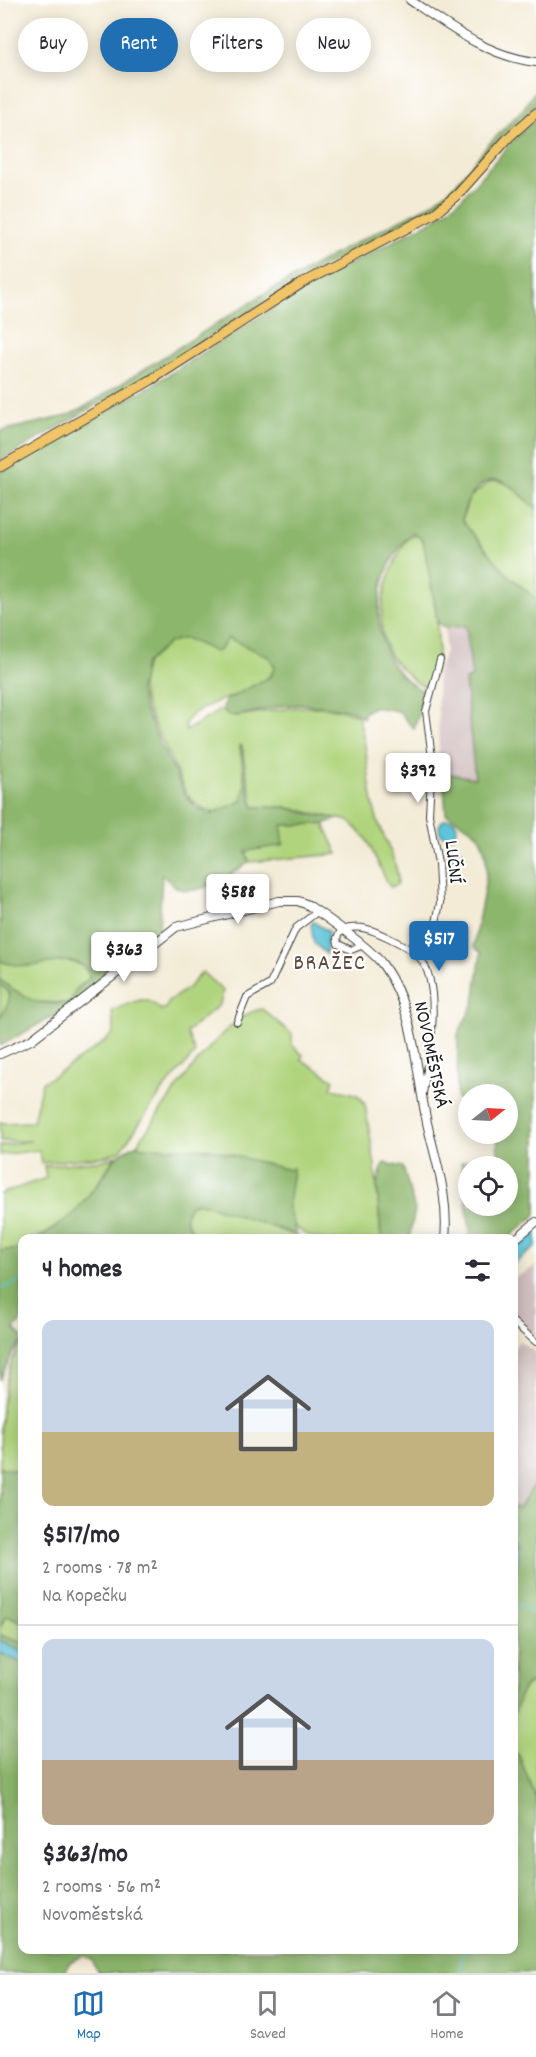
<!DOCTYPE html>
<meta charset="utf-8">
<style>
:root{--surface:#fff;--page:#f2f2f3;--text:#2b2b33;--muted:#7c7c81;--line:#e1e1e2;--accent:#1f6fb2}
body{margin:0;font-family:Dekko,sans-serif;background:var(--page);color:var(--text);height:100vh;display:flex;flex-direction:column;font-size:22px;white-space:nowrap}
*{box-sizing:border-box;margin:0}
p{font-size:20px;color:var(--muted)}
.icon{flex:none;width:33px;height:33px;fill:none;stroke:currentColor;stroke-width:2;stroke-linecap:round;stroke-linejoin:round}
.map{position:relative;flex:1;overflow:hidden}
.drawer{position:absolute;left:18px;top:1234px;width:500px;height:720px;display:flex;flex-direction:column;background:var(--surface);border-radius:12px;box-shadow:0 3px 15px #0003}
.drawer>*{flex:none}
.banner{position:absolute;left:18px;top:18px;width:501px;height:54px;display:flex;gap:12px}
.needle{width:39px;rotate:72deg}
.tools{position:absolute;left:458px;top:1084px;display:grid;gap:12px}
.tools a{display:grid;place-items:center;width:60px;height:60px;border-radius:50%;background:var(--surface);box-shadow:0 3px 15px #0003;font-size:30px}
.price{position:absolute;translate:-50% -51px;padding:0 14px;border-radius:6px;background:#fff;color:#222;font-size:20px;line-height:39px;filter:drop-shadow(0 2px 3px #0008)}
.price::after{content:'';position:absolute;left:50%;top:36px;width:18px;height:14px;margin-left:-9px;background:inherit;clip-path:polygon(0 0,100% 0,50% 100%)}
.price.on{background:var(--accent);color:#fff}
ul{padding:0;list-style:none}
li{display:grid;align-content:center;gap:12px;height:318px;padding:0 24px}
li+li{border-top:2px solid var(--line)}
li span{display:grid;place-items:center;height:186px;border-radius:12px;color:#555}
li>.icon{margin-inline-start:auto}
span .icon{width:108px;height:108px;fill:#fffc;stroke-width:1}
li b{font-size:26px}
h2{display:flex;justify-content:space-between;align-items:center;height:72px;padding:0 24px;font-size:26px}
.tag{padding:0 21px;border-radius:27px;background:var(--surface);box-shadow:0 3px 15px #0003;font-size:21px;line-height:54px}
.tag.on{background:var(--accent);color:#fff}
.menu{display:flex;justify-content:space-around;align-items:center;height:84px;border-top:2px solid var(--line);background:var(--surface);font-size:16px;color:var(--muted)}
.menu a{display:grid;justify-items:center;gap:3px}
.menu .on{color:var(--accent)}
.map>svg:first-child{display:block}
.industrial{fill:#d2bfc0}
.green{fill:#b0d47d;stroke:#66784c;stroke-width:1.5}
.forest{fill:#8cb66c;stroke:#546944;stroke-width:1.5;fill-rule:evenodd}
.water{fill:#5dc5da;stroke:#3c707b;stroke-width:1.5}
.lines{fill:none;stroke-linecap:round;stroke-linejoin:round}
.stream{stroke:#5dc5da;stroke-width:1.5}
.minor-casing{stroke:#3c3b38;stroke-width:8}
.tertiary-casing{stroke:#3c3b38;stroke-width:10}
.primary-casing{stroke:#3c3b38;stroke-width:11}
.minor{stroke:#fff;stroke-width:6}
.tertiary{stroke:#fff;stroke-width:8}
.primary{stroke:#f0c469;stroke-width:9}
.labels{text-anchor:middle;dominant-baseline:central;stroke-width:4.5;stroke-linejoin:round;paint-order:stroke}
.street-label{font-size:20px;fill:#1c1c1c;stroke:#fff}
.quarter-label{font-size:22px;letter-spacing:1.5px;fill:#5e4b3d;stroke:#fff}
</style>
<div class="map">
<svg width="536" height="1973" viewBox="0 0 536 1973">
<rect width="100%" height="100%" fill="#fff"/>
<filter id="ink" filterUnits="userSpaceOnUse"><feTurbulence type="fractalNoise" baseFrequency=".0167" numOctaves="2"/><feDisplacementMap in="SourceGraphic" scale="12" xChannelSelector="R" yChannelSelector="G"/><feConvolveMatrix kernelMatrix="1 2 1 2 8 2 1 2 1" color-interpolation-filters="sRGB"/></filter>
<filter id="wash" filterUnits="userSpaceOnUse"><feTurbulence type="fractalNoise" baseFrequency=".008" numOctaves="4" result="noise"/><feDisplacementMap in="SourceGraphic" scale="24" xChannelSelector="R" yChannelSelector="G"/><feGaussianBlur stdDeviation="1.35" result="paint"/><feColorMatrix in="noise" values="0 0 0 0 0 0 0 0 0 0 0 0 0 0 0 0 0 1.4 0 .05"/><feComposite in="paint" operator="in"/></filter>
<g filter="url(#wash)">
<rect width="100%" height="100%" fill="#f3ebd6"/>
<!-- industrial -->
<g class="industrial">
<polygon points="466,626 472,679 465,680 475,779 434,771 439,750 437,676 445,652 445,628"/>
<polygon points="536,1266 536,1337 513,1318 513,1279"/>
<polygon points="519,1341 536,1352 536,1482 518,1509 513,1506 513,1349"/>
</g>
<!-- green -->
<g class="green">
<path d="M491,481c19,-3 31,17 45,27v91l-29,-25 -45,-53 7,-23z"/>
<path d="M413,535l7,1 5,9c4,27 27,126 0,141 -9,-2 -12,-7 -19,-13 -36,-28 -26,-80 -9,-116 4,-8 8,-18 16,-22z"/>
<path d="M178,638h8l34,12 8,-12 41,19 6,10c-11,30 -81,32 -90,57l1,7 34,-21 17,6 60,-9h29l31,7c13,34 9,71 20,105 5,15 25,51 20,66l-7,2 -2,-3 -22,-46 -17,-17 -64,-14h-31l-14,-61 5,40 -3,15c-23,17 -40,14 -56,-8 -9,-18 -16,-38 -25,-55 -22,-42 -35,-75 17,-100z"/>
<polygon points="324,824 338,854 249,862 246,851 283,845 282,825"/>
<path d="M57,959c14,3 29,3 33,19l-12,9 -8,16 -37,-1 -33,-22v-19l27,5z"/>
<path d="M202,972l21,19 -3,13 -33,28 8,21 -32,37 -42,60 -14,6 -66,7 -2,-13 -39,5v-9l31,-5h-31v-18l33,-1 9,-40c9,-3 69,-43 71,-49 3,-8 -3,-15 0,-23 21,-6 29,-19 48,0l5,-2 3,-7 19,-13z"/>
<path d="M0,985l9,7c2,11 -3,18 -9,26z"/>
<path d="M262,1009l30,25v11l11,10 -2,4 33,21 -3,8c15,6 27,1 34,17l10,61 6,73c-35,0 -94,13 -94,-39 0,-10 4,-21 6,-32l-4,2 -78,-21 -70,-2 -4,-3c24,-32 85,-130 125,-135z"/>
<path d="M116,1156c-24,32 -47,83 -94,83v10l-22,2v-57l46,-16 -2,-12 60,-6z"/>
<polygon points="195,1202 224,1209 304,1239 198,1239 185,1220 188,1206"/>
<path d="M22,1342v130l-22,-5c0,-42 0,-92 22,-125z"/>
<polygon points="7,1615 22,1622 22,1643 0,1635 0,1627"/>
<path d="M536,1682v117l-17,-43 -6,-5c0,-19 -1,-67 23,-69z"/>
</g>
<!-- forest -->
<g class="forest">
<polygon points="536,89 536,101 530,110 505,134 455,190 431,209 300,279 148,375 0,461 0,431 67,416 83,408 259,297 344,249 431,204 453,187 488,145 524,108"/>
<path d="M536,119v389c-11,-8 -21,-22 -34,-27 -21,-7 -40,23 -40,40l45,53 29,25v616l-29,24h-36l-10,-77 37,-8 -1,-20h10v-39h-39v4h-11l1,-65 16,-31 7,-50 -7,-6c2,-33 24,-83 4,-112 -6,-8 -23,-15 -32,-21l-3,-41 32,5 -10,-98 7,-2 -6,-52 -21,2 -7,-5 -15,-82 -10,-9c-46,42 -49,133 13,160l-12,37 -16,-18 -25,-4 -9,6 -1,5 -12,-8 -50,-6 -20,2 -44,10 -10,-1 -4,-7 3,-8 45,-24 4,-9 -6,-10 -41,-19 -8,12 -5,2 -29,-14 -16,4 -25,22 -5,27 5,19 40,85 13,14 13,5 31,-13 3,-15 -5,-41 2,1 8,53 4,8h31l32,9 22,2 -15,6 -42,1 1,20 -37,6 3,11c-17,12 -52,37 -73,25 -5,-3 -10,-9 -14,-13l-3,55 -86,76 -73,41c0,-8 0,-18 0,-26 2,-11 11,-14 9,-28l-9,-7v-5c26,19 37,27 70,23l5,-12 15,-13c-7,-29 -44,-12 -62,-12 -9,0 -20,-2 -28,-5v-488l154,-89 151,-96 132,-70 25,-20 51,-57zM468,1167h39v39h-39z"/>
<polygon points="137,1144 141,1147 211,1149 289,1170 293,1168 288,1207 297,1235 198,1202 189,1206 185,1220 198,1239 39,1239 73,1214 102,1179 116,1156"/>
<polygon points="384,1163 403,1167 415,1210 409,1239 381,1239 377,1183"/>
<polygon points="22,1249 22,1320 14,1329 22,1337 22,1342 13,1352 0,1380 2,1345 0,1338 0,1251"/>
<polygon points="0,1467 22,1472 22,1622 7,1615 0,1627"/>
<path d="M536,1482v200c-19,1 -16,22 -23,36v-140l4,-34 -4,-7v-31l5,3z"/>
<polygon points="0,1635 22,1643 22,1652 0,1640"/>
<polygon points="0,1653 22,1663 22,1950 513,1950 513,1751 519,1756 536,1799 536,1973 98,1973 92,1960 83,1955 70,1962 64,1973 0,1973"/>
</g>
<!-- water -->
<g class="water">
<circle cx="448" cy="828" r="9"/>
<circle cx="456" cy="856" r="8"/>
<polygon points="313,922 328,931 326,954 314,943 311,925"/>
<polygon points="536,1228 536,1247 513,1264 513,1248"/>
<polygon points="513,1537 519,1557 513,1578"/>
<polygon points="0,1640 22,1652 22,1663 0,1653"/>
</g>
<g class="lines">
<!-- stream -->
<g class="stream">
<path d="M125,1239c24,-5 52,-13 75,0"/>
<polyline points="0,1289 22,1280"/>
<polyline points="515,1602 536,1616"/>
<polyline points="459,1973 464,1950"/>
</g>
</g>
</g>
<g filter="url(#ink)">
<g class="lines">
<defs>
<g id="minor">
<path d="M361,946l-10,4 -13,-6 -1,-6 4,-8c19,-6 32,0 48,8 10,5 25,12 31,20 23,28 9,102 3,135"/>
<polyline points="420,957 432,942 440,903 438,863 429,815 432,758 426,711 440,660"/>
<polyline points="237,1022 247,997 270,984 296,928 317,912"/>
<polyline points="513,1322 536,1342"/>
</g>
<g id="tertiary">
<path d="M410,0c40,27 77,56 126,62"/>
<path d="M0,1054l31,-14 145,-113 103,-26h19l10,4c19,13 62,42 75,60 34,48 32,107 45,162 9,38 21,72 17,112"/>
<polyline points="513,1241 536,1222"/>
</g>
<polyline id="primary" points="0,467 151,380 302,283 434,214 458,194 509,137 536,113"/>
</defs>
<!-- minor casing -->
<use href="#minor" class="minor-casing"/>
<!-- tertiary casing -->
<use href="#tertiary" class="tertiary-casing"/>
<!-- primary casing -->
<use href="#primary" class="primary-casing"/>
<!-- minor -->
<use href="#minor" class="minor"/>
<!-- tertiary -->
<use href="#tertiary" class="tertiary"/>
<!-- primary -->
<use href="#primary" class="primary"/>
</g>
</g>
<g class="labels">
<!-- street labels -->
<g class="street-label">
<text transform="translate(452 862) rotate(83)">LUČNÍ</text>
<text transform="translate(430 1055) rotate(78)">NOVOMĚSTSKÁ</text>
</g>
<!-- quarter labels -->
<g class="quarter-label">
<text x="330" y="964">BRAŽEC</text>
</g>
</g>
</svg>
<div class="tools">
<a><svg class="needle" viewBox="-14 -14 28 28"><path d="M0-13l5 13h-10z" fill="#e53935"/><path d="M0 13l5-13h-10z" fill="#7c7c81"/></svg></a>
<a><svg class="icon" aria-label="locate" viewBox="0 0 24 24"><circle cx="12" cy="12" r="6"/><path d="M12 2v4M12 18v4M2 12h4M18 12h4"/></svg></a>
</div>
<b class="price" style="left:418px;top:804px">$392</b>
<b class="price" style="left:238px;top:925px">$588</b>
<b class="price on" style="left:439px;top:972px">$517</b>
<b class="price" style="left:124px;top:983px">$363</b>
<div class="banner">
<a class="tag">Buy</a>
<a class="tag on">Rent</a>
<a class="tag">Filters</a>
<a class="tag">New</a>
</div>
<section class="drawer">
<h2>4 homes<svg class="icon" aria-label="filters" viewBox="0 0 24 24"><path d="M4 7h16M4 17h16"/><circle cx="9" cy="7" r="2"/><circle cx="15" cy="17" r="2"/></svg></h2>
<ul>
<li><span style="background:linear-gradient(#c9d6e8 60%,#c2b280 0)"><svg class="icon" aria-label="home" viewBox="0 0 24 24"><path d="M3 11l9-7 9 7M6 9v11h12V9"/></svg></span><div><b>$517/mo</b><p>2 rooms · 78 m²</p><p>Na Kopečku</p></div></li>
<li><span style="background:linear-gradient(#c9d6e8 65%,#b9a48a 0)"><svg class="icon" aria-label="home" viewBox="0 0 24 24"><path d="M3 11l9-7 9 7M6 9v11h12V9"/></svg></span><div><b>$363/mo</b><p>2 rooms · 56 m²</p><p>Novoměstská</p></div></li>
</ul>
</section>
</div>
<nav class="menu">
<a class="on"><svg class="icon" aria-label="map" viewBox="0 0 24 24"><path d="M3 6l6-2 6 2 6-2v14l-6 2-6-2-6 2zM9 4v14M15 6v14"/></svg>Map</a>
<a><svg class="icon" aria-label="saved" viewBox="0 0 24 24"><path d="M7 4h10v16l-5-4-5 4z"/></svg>Saved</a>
<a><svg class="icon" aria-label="home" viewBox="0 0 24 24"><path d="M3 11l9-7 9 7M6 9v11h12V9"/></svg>Home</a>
</nav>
